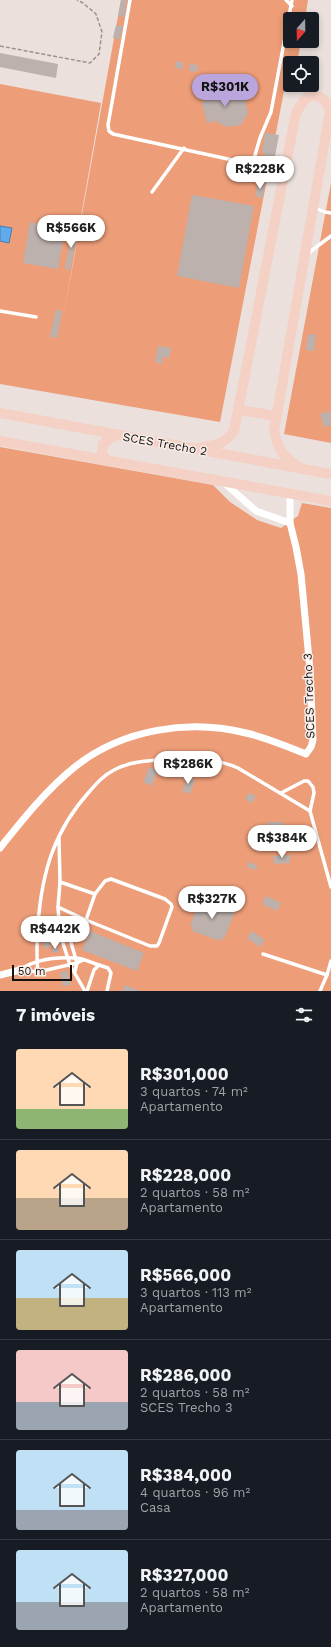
<!DOCTYPE html>
<html lang="pt">
<meta charset="utf-8">
<style>
:root{--surface:#171b24;--page:#20242c;--text:#f1f3f6;--muted:#9ea1a6;--line:#363941;--accent:#baa6dd}
body{margin:0;font-family:"Work Sans",sans-serif;background:var(--page);color:var(--text);height:100vh;display:flex;flex-direction:column;font-size:15px;white-space:nowrap}
*{box-sizing:border-box;margin:0}
p{font-size:13px;color:var(--muted)}
.icon{flex:none;width:22px;height:22px;fill:none;stroke:currentColor;stroke-width:2;stroke-linecap:round;stroke-linejoin:round}
.map{position:relative;height:991px;overflow:hidden}
.details{display:flex;flex-direction:column;background:var(--surface);flex:1}
.details>*{flex:none}
.needle{width:26px;rotate:200deg}
.controls{position:absolute;left:283px;top:12px;display:grid;gap:8px}
.controls a{display:grid;place-items:center;width:36px;height:36px;border-radius:4px;background:var(--surface);box-shadow:0 2px 6px #0003;font-size:20px}
.scale{position:absolute;left:12px;bottom:10px;width:60px;box-sizing:border-box;padding-left:4px;border:2px solid #15110f;border-top:0;font-size:11px;line-height:14px;white-space:nowrap;color:#15110f;-webkit-text-stroke:3px #f9ede8;paint-order:stroke}
.price{position:absolute;translate:-50% -34px;padding:0 9px;border-radius:14px;background:#fff;color:#222;font-size:13px;line-height:26px;filter:drop-shadow(0 1px 2px #0008)}
.price::after{content:'';position:absolute;left:50%;top:24px;width:12px;height:9px;margin-left:-6px;background:inherit;clip-path:polygon(0 0,100% 0,50% 100%)}
.price.on{background:var(--accent);color:#111}
ul{padding:0;list-style:none}
li{display:flex;align-items:center;gap:12px;height:100px;padding:0 16px}
li+li{border-top:1px solid var(--line)}
li span{display:grid;place-items:center;flex:none;width:112px;height:80px;border-radius:4px;color:#555}
li>.icon{margin-inline-start:auto}
span .icon{width:48px;height:48px;fill:#fffc;stroke-width:1}
li b{font-size:17px}
h2{display:flex;justify-content:space-between;align-items:center;height:48px;padding:0 16px;font-size:17px}
.map>svg:first-child{display:block}
.green{fill:#ed9d78}
.water{fill:#60aaee;stroke:#4a7cab}
.building{fill:#bcb1ac}
.lines{fill:none;stroke-linecap:round;stroke-linejoin:round}
.path{stroke:#9c938f;stroke-width:1.5;stroke-dasharray:4 2;stroke-linecap:butt}
.lane{stroke:#fff;stroke-width:3.5}
.street{stroke:#fff;stroke-width:7}
.secondary{stroke:#f4d0c5;stroke-width:10}
.labels{text-anchor:middle;dominant-baseline:central;stroke-width:3;stroke-linejoin:round;paint-order:stroke}
.street-label{font-size:12px;fill:#15110f;stroke:#f9ede8}
</style>
<div class="map">
<svg width="331" height="991" viewBox="0 0 331 991">
<rect width="100%" height="100%" fill="#ebe0db"/>
<!-- green -->
<g class="green">
<polygon points="121,0 308,0 305,19 290,19 290,41 301,41 297,63 290,63 290,85 294,85 293,88 285,86 220,422 0,384 0,84 101,103 61,330"/>
<polygon points="331,183 331,443 284,434"/>
<polygon points="0,447 213,485 230,502 257,520 281,528 298,516 302,503 331,508 331,991 0,991"/>
</g>
<!-- water -->
<polygon class="water" points="0,226 12,228 9,243 0,241"/>
<!-- building -->
<g class="building">
<polygon points="121,0 127,0 124,17 118,16"/>
<polygon points="116,25 123,26 120,39 113,38"/>
<polygon points="0,53 58,64 56,78 0,67"/>
<polygon points="176,61 184,63 182,69 175,68"/>
<polygon points="190,64 198,65 197,72 189,71"/>
<polygon points="196,76 203,78 201,90 191,88 193,81 196,81"/>
<polygon points="232,89 233,92 245,100 248,113 241,125 227,127 215,121 214,116 214,122 207,123 202,104 212,90 217,94 218,92"/>
<polygon points="265,133 279,135 272,172 263,170 262,168 265,153 262,153"/>
<polygon points="258,181 265,183 263,198 255,196"/>
<polygon points="192,195 254,206 239,288 177,276"/>
<polygon points="30,222 65,229 58,269 23,263"/>
<polygon points="72,230 78,231 70,270 65,269"/>
<polygon points="56,310 62,311 57,338 50,337"/>
<polygon points="308,334 316,335 314,351 306,350"/>
<polygon points="158,346 171,348 169,358 163,357 162,364 155,362"/>
<polygon points="330,411 331,425 324,427 320,414"/>
<polygon points="149,767 158,771 152,786 143,782"/>
<polygon points="186,776 195,780 190,794 182,791 186,781 184,780"/>
<polygon points="249,793 256,796 252,803 245,799"/>
<polygon points="268,822 283,822 282,832 312,835 311,842 297,841 296,846 287,846 287,847 261,846 261,831 267,831"/>
<polygon points="290,855 290,863 274,864 273,856"/>
<polygon points="249,862 258,866 256,870 247,867"/>
<polygon points="266,896 281,903 277,911 262,904"/>
<polygon points="200,898 235,912 224,939 221,938 220,941 192,931 193,927 190,926"/>
<polygon points="90,931 144,953 137,971 82,950"/>
<polygon points="252,931 265,940 260,947 247,938"/>
<polygon points="49,940 51,947 45,949 43,941"/>
<polygon points="58,947 59,952 53,953 51,949"/>
<polygon points="67,970 71,985 63,986 60,973"/>
<polygon points="125,985 140,991 122,991"/>
</g>
<g class="lines">
<!-- path -->
<polyline class="path" points="0,46 90,63 99,54 102,32 96,14 83,3 77,0"/>
<!-- lane -->
<g class="lane">
<polyline points="130,0 108,125 109,131 113,134 237,161 254,160 285,165"/>
<polyline points="286,0 292,6"/>
<polyline points="238,161 251,169 283,175"/>
<polyline points="251,169 260,138 271,112 292,0"/>
<polyline points="152,192 184,148"/>
<polyline points="315,208 325,212 331,213"/>
<polyline points="307,254 331,236"/>
<polyline points="0,311 36,317"/>
<polyline points="281,793 304,781 308,781 313,787 314,793 310,811 331,887"/>
<polyline points="59,838 60,882 58,907 60,934 70,965 85,991"/>
<polyline points="58,907 86,920 150,946 157,946 159,943 172,907 171,904 165,899 111,879 105,881 95,894 60,882"/>
<polyline points="58,920 67,929 77,963 75,971"/>
<polyline points="86,920 95,894"/>
<polyline points="263,954 327,975"/>
<path d="M20,970c15,-11 36,-13 55,-12 8,0 17,5 24,7"/>
<polyline points="20,970 38,972 77,963 83,960"/>
<path d="M38,972c-2,-16 -1,-32 0,-48 4,-52 16,-93 51,-132 8,-9 15,-17 25,-22 16,-9 35,-9 53,-11 24,-1 49,-1 71,9l72,43"/>
<polyline points="87,991 94,970 99,965 108,968 111,973 107,991"/>
<polyline points="320,991 327,975 331,961"/>
</g>
<!-- street -->
<g class="street">
<polyline points="222,481 256,511 290,523"/>
<path d="M0,848c23,-29 47,-59 76,-82 47,-37 113,-47 170,-33 21,5 40,13 60,21l5,-7 2,-7 -3,-70 -9,-96 -5,-27 -6,-24v-30"/>
<polyline points="0,975 20,970"/>
</g>
<!-- secondary -->
<g class="secondary">
<polyline points="239,410 276,416"/>
<polyline points="0,413 331,474"/>
<polyline points="0,441 331,501"/>
<path d="M194,449c19,-4 28,-2 40,-18l62,-318c3,-5 7,-13 12,-16 11,-5 20,5 22,14l-56,320c5,22 9,24 26,37"/>
<polyline points="107,460 102,455 103,444 112,437 118,435"/>
</g>
</g>
<g class="labels">
<!-- street labels -->
<g class="street-label">
<text transform="translate(165 444) rotate(10)">SCES Trecho 2</text>
<text transform="translate(309 696) rotate(-92)">SCES Trecho 3</text>
</g>
</g>
</svg>
<div class="controls">
<a><svg class="needle" viewBox="-14 -14 28 28"><path d="M0-13l5 13h-10z" fill="#e53935"/><path d="M0 13l5-13h-10z" fill="#9ea1a6"/></svg></a>
<a><svg class="icon" aria-label="locate" viewBox="0 0 24 24"><circle cx="12" cy="12" r="6"/><path d="M12 2v4M12 18v4M2 12h4M18 12h4"/></svg></a>
</div>
<div class="scale">50 m</div>
<b class="price on" style="left:225px;top:108px">R$301K</b>
<b class="price" style="left:260px;top:190px">R$228K</b>
<b class="price" style="left:71px;top:249px">R$566K</b>
<b class="price" style="left:188px;top:785px">R$286K</b>
<b class="price" style="left:282px;top:859px">R$384K</b>
<b class="price" style="left:212px;top:920px">R$327K</b>
<b class="price" style="left:55px;top:950px">R$442K</b>
</div>
<section class="details">
<h2>7 imóveis<svg class="icon" aria-label="filters" viewBox="0 0 24 24"><path d="M4 7h16M4 17h16"/><circle cx="9" cy="7" r="2"/><circle cx="15" cy="17" r="2"/></svg></h2>
<ul>
<li><span style="background:linear-gradient(#ffd9b3 75%,#8fb573 0)"><svg class="icon" aria-label="home" viewBox="0 0 24 24"><path d="M3 11l9-7 9 7M6 9v11h12V9"/></svg></span><div><b>R$301,000</b><p>3 quartos · 74 m²</p><p>Apartamento</p></div></li>
<li><span style="background:linear-gradient(#ffd9b3 60%,#b9a48a 0)"><svg class="icon" aria-label="home" viewBox="0 0 24 24"><path d="M3 11l9-7 9 7M6 9v11h12V9"/></svg></span><div><b>R$228,000</b><p>2 quartos · 58 m²</p><p>Apartamento</p></div></li>
<li><span style="background:linear-gradient(#bfe0f5 60%,#c2b280 0)"><svg class="icon" aria-label="home" viewBox="0 0 24 24"><path d="M3 11l9-7 9 7M6 9v11h12V9"/></svg></span><div><b>R$566,000</b><p>3 quartos · 113 m²</p><p>Apartamento</p></div></li>
<li><span style="background:linear-gradient(#f6c9c9 65%,#9aa5b1 0)"><svg class="icon" aria-label="home" viewBox="0 0 24 24"><path d="M3 11l9-7 9 7M6 9v11h12V9"/></svg></span><div><b>R$286,000</b><p>2 quartos · 58 m²</p><p>SCES Trecho 3</p></div></li>
<li><span style="background:linear-gradient(#bfe0f5 75%,#9aa5b1 0)"><svg class="icon" aria-label="home" viewBox="0 0 24 24"><path d="M3 11l9-7 9 7M6 9v11h12V9"/></svg></span><div><b>R$384,000</b><p>4 quartos · 96 m²</p><p>Casa</p></div></li>
<li><span style="background:linear-gradient(#bfe0f5 65%,#9aa5b1 0)"><svg class="icon" aria-label="home" viewBox="0 0 24 24"><path d="M3 11l9-7 9 7M6 9v11h12V9"/></svg></span><div><b>R$327,000</b><p>2 quartos · 58 m²</p><p>Apartamento</p></div></li>
</ul>
</section>
